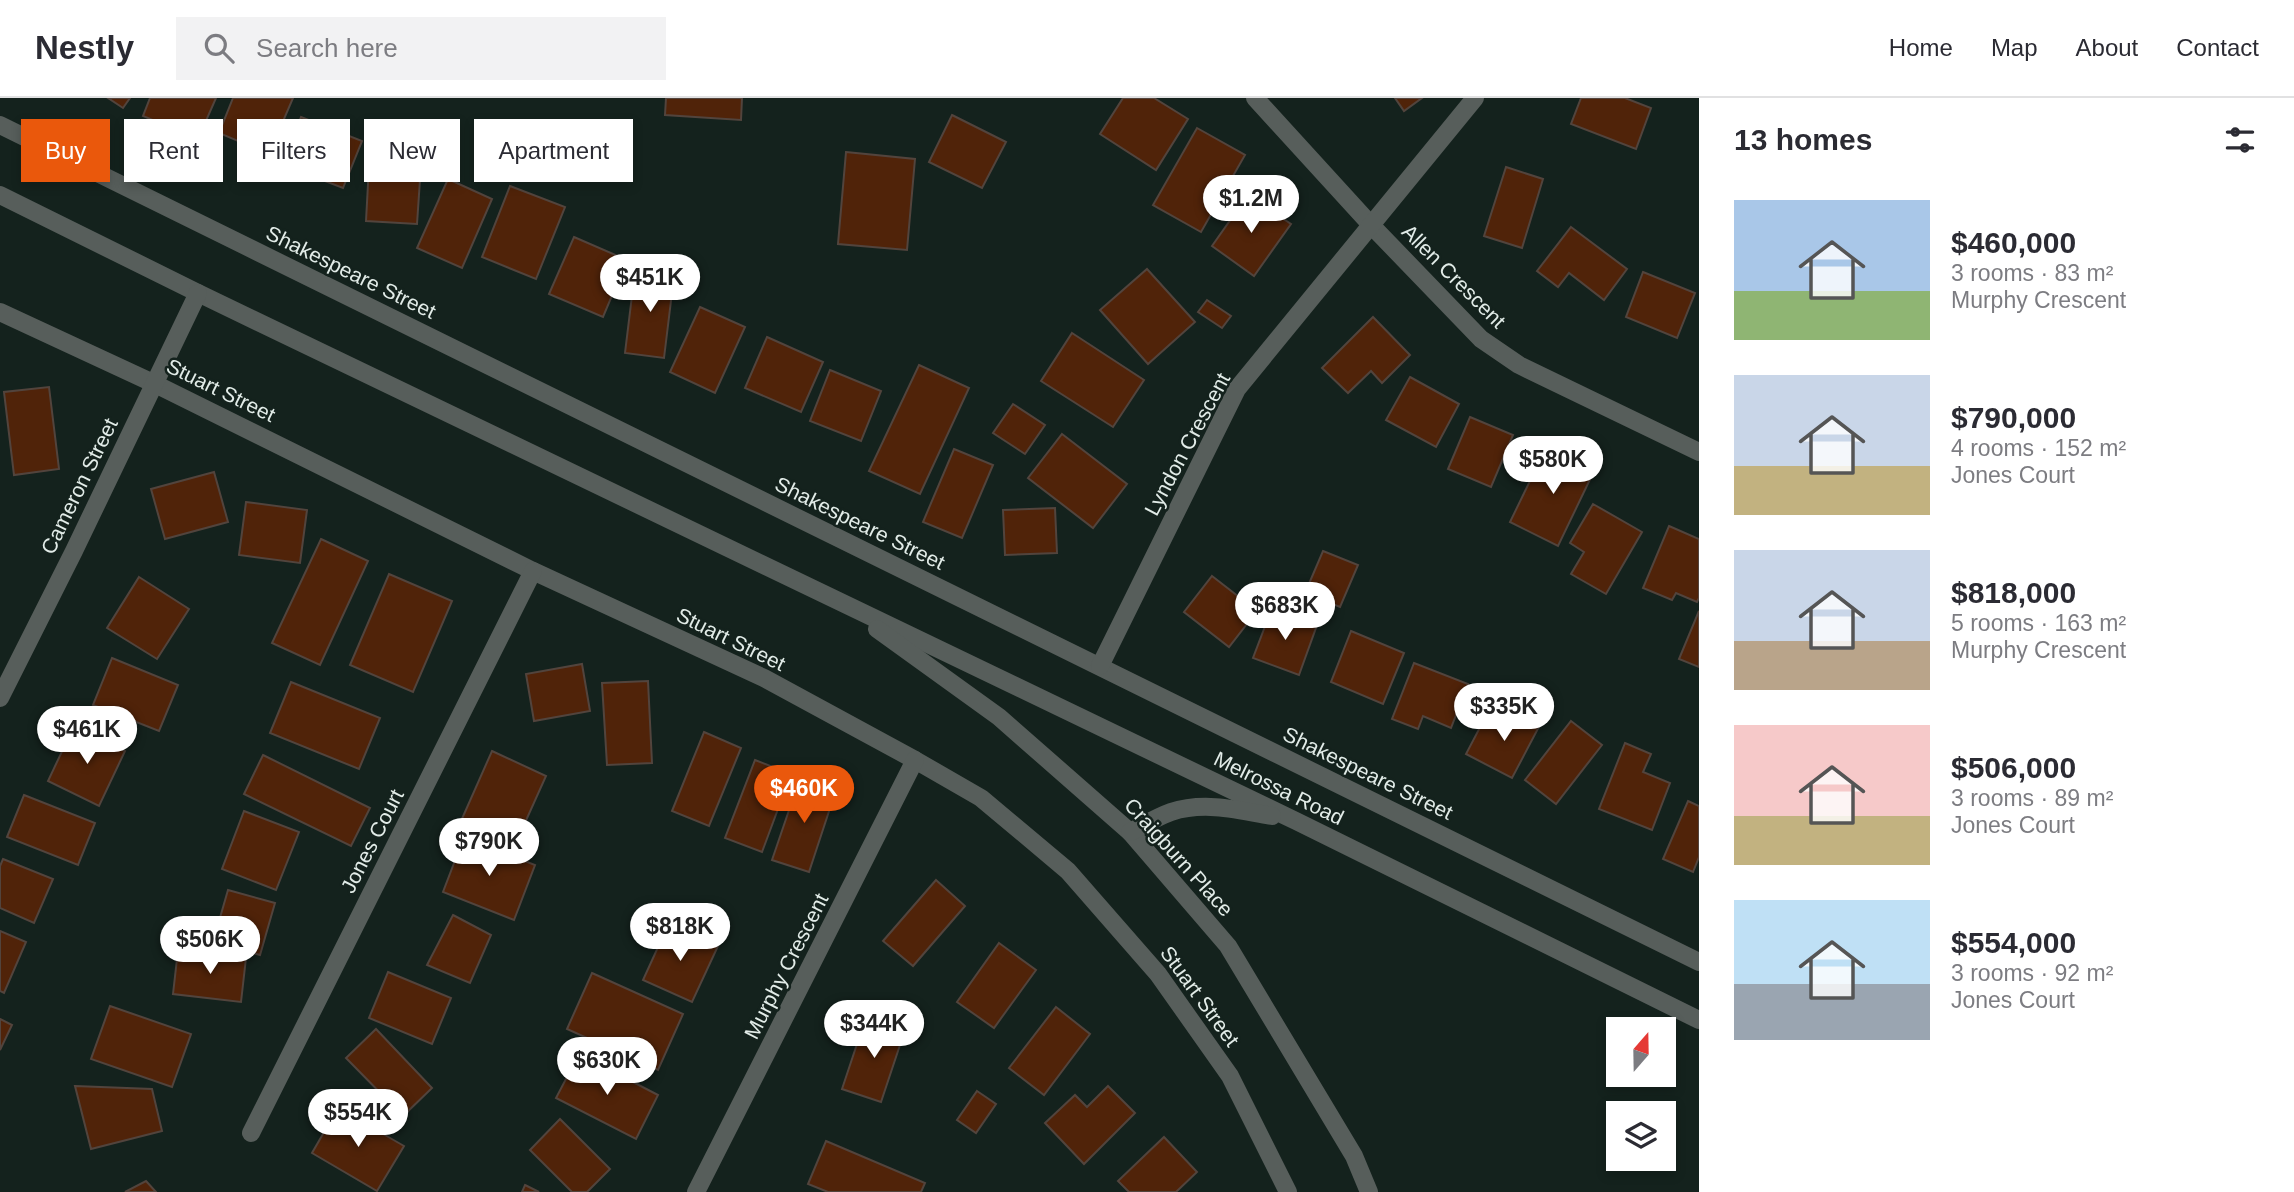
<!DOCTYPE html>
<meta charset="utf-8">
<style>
:root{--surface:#fff;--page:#f2f2f3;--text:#2b2b33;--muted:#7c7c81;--line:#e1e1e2;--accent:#ea580c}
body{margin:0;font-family:Arial,sans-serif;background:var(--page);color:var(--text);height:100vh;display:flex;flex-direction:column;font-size:26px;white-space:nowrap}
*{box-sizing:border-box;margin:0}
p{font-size:23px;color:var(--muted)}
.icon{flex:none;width:38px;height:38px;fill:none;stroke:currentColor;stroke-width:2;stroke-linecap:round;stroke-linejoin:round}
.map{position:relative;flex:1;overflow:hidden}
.drawer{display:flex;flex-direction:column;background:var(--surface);width:595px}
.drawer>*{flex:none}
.guide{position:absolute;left:21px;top:21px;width:665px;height:63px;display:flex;gap:14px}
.needle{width:46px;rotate:20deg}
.buttons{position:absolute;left:1606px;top:919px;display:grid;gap:14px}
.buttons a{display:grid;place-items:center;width:70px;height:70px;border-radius:0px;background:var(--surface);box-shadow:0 4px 10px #0003;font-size:35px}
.price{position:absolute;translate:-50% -60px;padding:0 16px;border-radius:24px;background:#fff;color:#222;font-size:23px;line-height:46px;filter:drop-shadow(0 2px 4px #0008)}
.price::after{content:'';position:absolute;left:50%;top:42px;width:21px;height:16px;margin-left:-10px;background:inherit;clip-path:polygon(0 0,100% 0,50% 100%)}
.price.selected{background:var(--accent);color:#fff}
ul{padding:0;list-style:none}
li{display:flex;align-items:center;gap:21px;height:175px;padding:0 35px}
li span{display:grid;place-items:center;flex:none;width:196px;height:140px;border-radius:0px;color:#555}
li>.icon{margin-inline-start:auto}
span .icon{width:84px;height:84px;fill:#fffc;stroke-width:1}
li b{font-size:30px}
h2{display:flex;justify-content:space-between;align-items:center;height:84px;padding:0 35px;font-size:30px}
.chip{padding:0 24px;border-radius:0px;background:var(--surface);box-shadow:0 4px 10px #0003;font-size:24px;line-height:63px}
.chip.selected{background:var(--accent);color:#fff}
header{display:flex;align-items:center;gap:42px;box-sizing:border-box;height:98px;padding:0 35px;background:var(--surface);border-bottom:2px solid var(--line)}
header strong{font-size:33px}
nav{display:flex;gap:38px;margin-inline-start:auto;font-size:24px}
.search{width:490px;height:63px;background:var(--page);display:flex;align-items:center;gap:18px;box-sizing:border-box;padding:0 24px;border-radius:0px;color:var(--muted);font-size:26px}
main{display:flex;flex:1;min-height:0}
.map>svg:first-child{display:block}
.building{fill:#502309;stroke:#52443d;stroke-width:2}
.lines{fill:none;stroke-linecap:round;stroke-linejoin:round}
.minor{stroke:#575e5b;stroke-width:18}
.labels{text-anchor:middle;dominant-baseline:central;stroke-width:5;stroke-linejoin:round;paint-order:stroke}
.street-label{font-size:21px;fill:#e2ece8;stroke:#14221d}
</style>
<header>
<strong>Nestly</strong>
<div class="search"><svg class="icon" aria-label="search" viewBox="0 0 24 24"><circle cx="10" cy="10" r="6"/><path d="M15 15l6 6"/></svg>Search here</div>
<nav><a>Home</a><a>Map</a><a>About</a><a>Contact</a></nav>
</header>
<main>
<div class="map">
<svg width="1699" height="1094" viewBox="0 0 1699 1094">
<rect width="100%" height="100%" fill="#14221d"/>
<!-- building -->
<g class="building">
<polygon points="108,0 130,0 123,10"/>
<polygon points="150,0 216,0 198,41 143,18"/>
<polygon points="233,0 293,0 269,56 219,35"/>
<polygon points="666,0 742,0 741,22 665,17"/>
<polygon points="1123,0 1154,0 1188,21 1156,72 1100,36"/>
<polygon points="1395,0 1422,0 1404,13"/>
<polygon points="1581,0 1625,0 1651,10 1636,51 1571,26"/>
<polygon points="952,17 1006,44 982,90 929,64"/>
<polygon points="301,19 362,43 343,90 283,67"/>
<polygon points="1197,30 1245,57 1201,134 1153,107"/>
<polygon points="370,49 422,52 417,126 366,123"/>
<polygon points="846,54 915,61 907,152 838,146"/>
<polygon points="1506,69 1543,81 1522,150 1484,138"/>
<polygon points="448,81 492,101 462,170 417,150"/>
<polygon points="510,88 565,109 536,181 482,159"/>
<polygon points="1248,97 1291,126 1254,178 1212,148"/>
<polygon points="1571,129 1627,171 1604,202 1569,175 1558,189 1537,173"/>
<polygon points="574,139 627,162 603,219 549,196"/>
<polygon points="1147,171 1195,224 1148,266 1100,212"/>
<polygon points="635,173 674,178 664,260 625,255"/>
<polygon points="1643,174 1695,195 1677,240 1626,219"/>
<polygon points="1207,202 1231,218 1222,230 1198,214"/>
<polygon points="700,209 745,229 715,295 670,274"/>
<polygon points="1373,219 1410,257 1382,285 1371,273 1348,295 1322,270"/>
<polygon points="1072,235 1144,282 1113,329 1041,283"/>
<polygon points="767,239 823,264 801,314 745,290"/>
<polygon points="919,267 969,290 920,396 869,373"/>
<polygon points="830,272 881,293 861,343 810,323"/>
<polygon points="1410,279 1459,306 1436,349 1386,322"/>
<polygon points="49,289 59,371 14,377 4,294"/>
<polygon points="1013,306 1045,327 1025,356 993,335"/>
<polygon points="1470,319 1513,337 1491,389 1448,371"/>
<polygon points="1062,336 1127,386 1093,430 1028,380"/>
<polygon points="1547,348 1595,371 1558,448 1510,424"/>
<polygon points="954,351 993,367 962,440 923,424"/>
<polygon points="214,374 228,424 165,441 151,391"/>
<polygon points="246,404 307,412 300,465 239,457"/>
<polygon points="1593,406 1642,434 1606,496 1571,476 1584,454 1570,445"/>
<polygon points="1055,410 1057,455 1005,457 1003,412"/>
<polygon points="1669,428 1699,441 1699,500 1697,504 1676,495 1672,502 1643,490"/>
<polygon points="321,441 368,463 320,567 272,545"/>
<polygon points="1323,453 1358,467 1340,509 1305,495"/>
<polygon points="389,476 452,503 413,594 350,567"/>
<polygon points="1212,478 1257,513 1229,549 1184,514"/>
<polygon points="139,479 189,511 157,561 107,530"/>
<polygon points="1272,510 1317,527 1299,577 1253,560"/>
<polygon points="1699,513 1699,569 1679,561"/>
<polygon points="1351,533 1404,555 1383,606 1331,584"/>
<polygon points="112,560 178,587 159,633 93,607"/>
<polygon points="1414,565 1468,586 1451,630 1423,618 1418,631 1392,621"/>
<polygon points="582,566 590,613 534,623 526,576"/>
<polygon points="648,583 652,665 607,667 602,585"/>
<polygon points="291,584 380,620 359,671 270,635"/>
<polygon points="1523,613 1542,623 1512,680 1466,656 1487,616 1514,629"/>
<polygon points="1571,623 1602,647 1556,706 1525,682"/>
<polygon points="74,628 125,653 99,708 48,683"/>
<polygon points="704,634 741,650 709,728 672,713"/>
<polygon points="1625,645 1651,656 1643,674 1670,685 1652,732 1599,711"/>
<polygon points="492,653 546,678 515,747 461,723"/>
<polygon points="263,657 370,710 351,748 244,696"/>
<polygon points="755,662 791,676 762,754 725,740"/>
<polygon points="800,680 836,692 809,774 772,762"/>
<polygon points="24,697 95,725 78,767 7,739"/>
<polygon points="1688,703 1699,708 1699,759 1693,774 1663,761"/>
<polygon points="244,713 299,734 276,792 222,771"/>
<polygon points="464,739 535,767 514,822 443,794"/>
<polygon points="3,761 53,781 34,825 0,810 0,768"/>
<polygon points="936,782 965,808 913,868 883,843"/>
<polygon points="228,792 275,805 260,857 213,844"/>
<polygon points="453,817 491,837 470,885 427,867"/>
<polygon points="669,825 718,848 692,904 643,882"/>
<polygon points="0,833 26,844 4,895 0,893"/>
<polygon points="999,845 1036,872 994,930 957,904"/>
<polygon points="178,852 246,860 241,904 173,896"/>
<polygon points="388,874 451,900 432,946 369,920"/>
<polygon points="592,875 683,916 658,972 567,931"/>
<polygon points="110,908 191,936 172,989 91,961"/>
<polygon points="1056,909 1090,936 1044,997 1009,970"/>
<polygon points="866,919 905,932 881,1004 842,991"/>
<polygon points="0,921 12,927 0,952"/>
<polygon points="376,931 432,990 403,1018 346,960"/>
<polygon points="579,956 658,997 636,1041 556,1000"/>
<polygon points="75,988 152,991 162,1033 91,1051"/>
<polygon points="1108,988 1135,1015 1084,1066 1045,1025 1075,997 1087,1009"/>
<polygon points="977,993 996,1006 976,1035 957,1022"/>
<polygon points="338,1010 404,1048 377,1093 312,1055"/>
<polygon points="560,1021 610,1071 587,1094 572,1094 530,1052"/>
<polygon points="1164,1039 1197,1074 1176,1094 1129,1094 1118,1083"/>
<polygon points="826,1043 925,1085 921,1094 828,1094 808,1086"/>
<polygon points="146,1083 156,1094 125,1094"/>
<polygon points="525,1087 539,1094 522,1094"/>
</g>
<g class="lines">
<!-- minor -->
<g class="minor">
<polyline points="1255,0 1371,127 1481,241 1519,267 1699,354"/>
<polyline points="0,27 1699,864"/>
<polyline points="0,97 198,195 1296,723 1699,922"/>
<polyline points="0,214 153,285 533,473 764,580 915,662 981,700 1068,773 1158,876 1230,978 1288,1094"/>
<polyline points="877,531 999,619 1130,734 1228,848 1354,1058 1369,1094"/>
<polyline points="1100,568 1237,291 1475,0"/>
<polyline points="0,600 74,453 198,195"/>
<path d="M1130,734c14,-7 27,-15 41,-20 33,-11 68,-2 101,4"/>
<polyline points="251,1035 533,473"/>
<polyline points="696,1094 915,662"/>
</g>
</g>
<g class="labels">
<!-- street labels -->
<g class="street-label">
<text transform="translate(351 174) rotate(26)">Shakespeare Street</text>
<text transform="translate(1454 178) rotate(45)">Allen Crescent</text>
<text transform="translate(221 292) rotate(26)">Stuart Street</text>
<text transform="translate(1187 346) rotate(-62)">Lyndon Crescent</text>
<text transform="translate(79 388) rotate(-64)">Cameron Street</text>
<text transform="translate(860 425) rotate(26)">Shakespeare Street</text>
<text transform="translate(731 541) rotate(26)">Stuart Street</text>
<text transform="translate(1368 675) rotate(26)">Shakespeare Street</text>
<text transform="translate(1279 690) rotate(26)">Melrossa Road</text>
<text transform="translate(372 743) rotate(-63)">Jones Court</text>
<text transform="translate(1179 759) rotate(48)">Craigburn Place</text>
<text transform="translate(786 868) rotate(-63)">Murphy Crescent</text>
<text transform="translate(1200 898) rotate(54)">Stuart Street</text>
</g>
</g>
</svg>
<div class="buttons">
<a><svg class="needle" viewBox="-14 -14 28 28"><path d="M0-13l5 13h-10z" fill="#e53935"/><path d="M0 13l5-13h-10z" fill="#7c7c81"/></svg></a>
<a><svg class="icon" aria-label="layers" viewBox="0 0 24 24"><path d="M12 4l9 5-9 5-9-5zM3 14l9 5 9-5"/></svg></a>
</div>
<b class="price" style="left:1251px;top:137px">$1.2M</b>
<b class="price" style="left:650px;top:216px">$451K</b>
<b class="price" style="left:1553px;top:398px">$580K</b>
<b class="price" style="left:1285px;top:544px">$683K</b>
<b class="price" style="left:1504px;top:645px">$335K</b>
<b class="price" style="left:87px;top:668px">$461K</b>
<b class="price selected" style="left:804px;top:727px">$460K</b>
<b class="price" style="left:489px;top:780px">$790K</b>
<b class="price" style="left:680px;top:865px">$818K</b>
<b class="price" style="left:210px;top:878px">$506K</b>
<b class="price" style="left:874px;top:962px">$344K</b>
<b class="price" style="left:607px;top:999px">$630K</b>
<b class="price" style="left:358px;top:1051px">$554K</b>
<div class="guide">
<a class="chip selected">Buy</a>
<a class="chip">Rent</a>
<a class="chip">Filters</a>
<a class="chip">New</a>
<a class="chip">Apartment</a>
</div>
</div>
<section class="drawer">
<h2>13 homes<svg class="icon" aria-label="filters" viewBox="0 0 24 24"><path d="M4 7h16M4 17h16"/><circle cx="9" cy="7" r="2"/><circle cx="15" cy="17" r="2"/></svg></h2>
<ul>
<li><span style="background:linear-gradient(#a9c7e8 65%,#8fb573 0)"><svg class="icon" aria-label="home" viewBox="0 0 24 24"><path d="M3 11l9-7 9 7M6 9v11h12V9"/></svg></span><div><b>$460,000</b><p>3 rooms · 83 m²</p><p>Murphy Crescent</p></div></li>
<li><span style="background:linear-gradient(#c9d6e8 65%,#c2b280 0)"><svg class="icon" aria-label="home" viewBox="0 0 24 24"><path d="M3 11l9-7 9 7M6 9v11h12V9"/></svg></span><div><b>$790,000</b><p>4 rooms · 152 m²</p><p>Jones Court</p></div></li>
<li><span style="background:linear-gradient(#c9d6e8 65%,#b9a48a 0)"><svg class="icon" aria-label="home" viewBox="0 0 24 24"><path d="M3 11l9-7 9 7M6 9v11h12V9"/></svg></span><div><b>$818,000</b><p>5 rooms · 163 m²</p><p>Murphy Crescent</p></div></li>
<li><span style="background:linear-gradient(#f6c9c9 65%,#c2b280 0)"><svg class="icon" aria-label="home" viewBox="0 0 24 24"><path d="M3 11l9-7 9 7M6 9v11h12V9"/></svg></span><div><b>$506,000</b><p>3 rooms · 89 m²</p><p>Jones Court</p></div></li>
<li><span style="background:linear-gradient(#bfe0f5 60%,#9aa5b1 0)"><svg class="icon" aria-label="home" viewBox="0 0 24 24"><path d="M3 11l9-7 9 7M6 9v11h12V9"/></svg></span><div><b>$554,000</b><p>3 rooms · 92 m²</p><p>Jones Court</p></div></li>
</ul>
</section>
</main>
